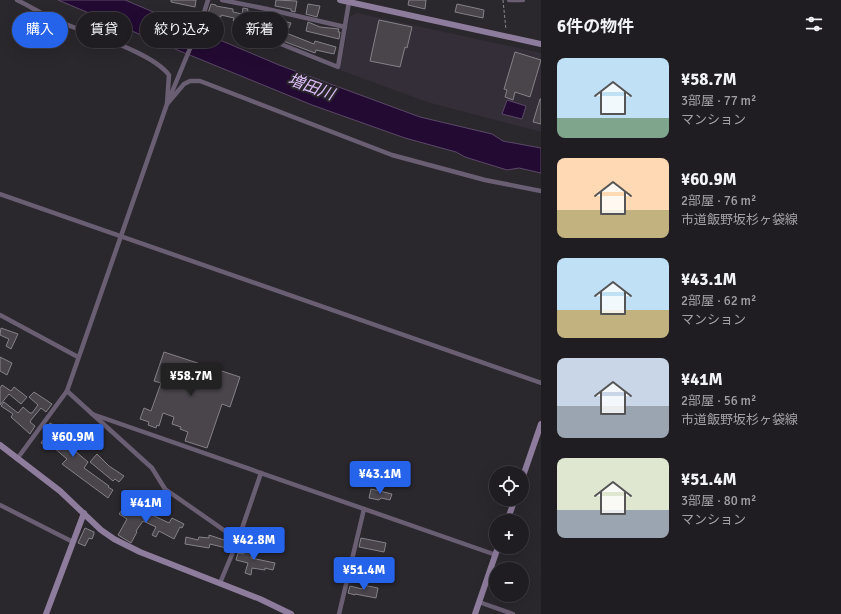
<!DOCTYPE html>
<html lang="ja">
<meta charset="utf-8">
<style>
:root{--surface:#201d22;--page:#2d2a2f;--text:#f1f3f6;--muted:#a2a2a5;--line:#3d3b40;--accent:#2563eb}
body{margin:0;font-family:Signika,"Noto Sans JP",sans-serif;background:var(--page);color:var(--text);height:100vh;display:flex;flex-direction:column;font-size:15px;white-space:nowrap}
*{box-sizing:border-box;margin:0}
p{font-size:13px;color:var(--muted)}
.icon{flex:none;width:22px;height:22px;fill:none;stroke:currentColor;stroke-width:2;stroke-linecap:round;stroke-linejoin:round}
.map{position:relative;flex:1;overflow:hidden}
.sheet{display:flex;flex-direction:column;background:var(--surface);width:300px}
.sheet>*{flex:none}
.banner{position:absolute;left:12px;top:12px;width:380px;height:36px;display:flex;gap:8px}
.tools{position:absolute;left:489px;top:466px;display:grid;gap:8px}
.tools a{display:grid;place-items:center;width:40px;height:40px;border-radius:50%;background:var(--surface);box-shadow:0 4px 16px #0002,0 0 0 1px var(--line);font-size:20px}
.price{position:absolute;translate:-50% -34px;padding:0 9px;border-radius:4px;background:var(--accent);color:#fff;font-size:13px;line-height:26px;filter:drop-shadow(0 1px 2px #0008)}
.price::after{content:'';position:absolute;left:50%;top:24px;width:12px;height:9px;margin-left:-6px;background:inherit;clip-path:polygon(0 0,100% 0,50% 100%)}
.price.selected{background:#222;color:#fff}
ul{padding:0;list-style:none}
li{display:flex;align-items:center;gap:12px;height:100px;padding:0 16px}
li span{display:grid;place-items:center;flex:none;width:112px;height:80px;border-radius:8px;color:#555}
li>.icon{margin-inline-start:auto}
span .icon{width:48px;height:48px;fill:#fffc;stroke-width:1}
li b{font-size:17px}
h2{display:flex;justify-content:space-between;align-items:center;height:48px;padding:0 16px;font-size:17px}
.pill{padding:0 14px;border-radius:18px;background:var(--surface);box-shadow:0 4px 16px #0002,0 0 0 1px var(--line);font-size:14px;line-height:36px}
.pill.selected{background:var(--accent);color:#fff}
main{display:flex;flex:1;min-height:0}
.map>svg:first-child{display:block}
.built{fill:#342e39}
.water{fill:#230a33;stroke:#5b4967}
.building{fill:#49454b;stroke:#858188}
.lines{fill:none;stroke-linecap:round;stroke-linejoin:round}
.path{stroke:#8b888d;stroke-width:1;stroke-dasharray:3 2;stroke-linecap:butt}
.street{stroke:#6a5e73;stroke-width:4.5}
.secondary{stroke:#8e7c9d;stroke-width:6}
.labels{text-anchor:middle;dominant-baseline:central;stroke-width:4;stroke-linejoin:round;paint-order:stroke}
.water-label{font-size:16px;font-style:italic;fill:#ddbdf7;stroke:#2a272d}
</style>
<main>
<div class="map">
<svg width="541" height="614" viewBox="0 0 541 614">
<rect width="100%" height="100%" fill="#2a272d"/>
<!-- built -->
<polygon class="built" points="357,13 541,53 541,132 427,102 340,70 350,16"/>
<!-- water -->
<g class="water">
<polygon points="58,0 125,0 279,65 420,117 492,134 503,141 541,148 541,173 519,168 507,170 465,157 456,152 405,138 312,105 170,47"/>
<polygon points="507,100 526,106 522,119 502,114"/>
</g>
<!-- building -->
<g class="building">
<polygon points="171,0 196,0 195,7 171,2"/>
<polygon points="276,0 297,1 295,12 291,11 291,9 275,6"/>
<polygon points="409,0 426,0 425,9 408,5"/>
<polygon points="211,4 216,5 216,6 233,9 233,12 242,14 243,8 248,9 247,11 260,13 259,20 256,20 254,31 246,29 247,23 238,21 237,22 233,21 234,18 221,15 221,17 210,14 208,13"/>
<polygon points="308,4 320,6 317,17 306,14"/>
<polygon points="457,4 484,10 483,18 455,12"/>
<polygon points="271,18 291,23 289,28 269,24"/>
<polygon points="379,20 412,27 407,48 405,47 400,67 370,61"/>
<polygon points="308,22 320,27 339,29 338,32 340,32 339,39 306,31"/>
<polygon points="271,27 314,44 315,41 336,47 334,54 316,50 315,53 283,41 284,39 269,33"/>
<polygon points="515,52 541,60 530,97 515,92 513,100 505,97 507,90 504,89"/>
<polygon points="540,99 541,99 541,124 533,122"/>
<polygon points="1,328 18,334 11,349 6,346 9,339 0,335"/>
<polygon points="164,352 240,377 230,407 222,404 207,448 185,441 188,432 180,429 181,427 172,424 174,417 163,413 159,426 157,425 156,428 148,425 149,422 140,419 144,408 151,411 161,383 154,381"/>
<polygon points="0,357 12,363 7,375 0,371"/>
<polygon points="2,385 11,391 14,387 27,397 21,404 9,394 0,405 0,388"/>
<polygon points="34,392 52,404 46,412 41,408 31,420 30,422 35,426 30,434 11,417 13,414 1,406 4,402 18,413 23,407 30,413 32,413 38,405 29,397"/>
<polygon points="50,423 61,429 65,424 74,429 71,434 69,432 62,441 74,452 75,451 88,462 84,468 109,486 108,487 113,490 108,498 62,464 67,459 54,448 53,450 41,443 50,430 47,429"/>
<polygon points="97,454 109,466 124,476 119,482 115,479 113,481 90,462"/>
<polygon points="371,489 392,494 390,500 381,498 379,500 369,498"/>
<polygon points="135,503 139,506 136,511 146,517 148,513 169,523 172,518 184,524 182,528 180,527 174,539 159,531 156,537 152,535 156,527 143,521 136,531 137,532 131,543 118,535 127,519 119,514 126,505 131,509"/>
<polygon points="85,528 94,532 94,534 92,539 89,538 85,546 78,543"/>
<polygon points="209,535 233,543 230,549 210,544 209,548 185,544 186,537 198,540 199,537 209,538"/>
<polygon points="361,538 386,543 384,552 359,547"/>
<polygon points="246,545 254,547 251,558 275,563 273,570 265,568 265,570 252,568 251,575 245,573 248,563 236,560 238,553 244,554"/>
<polygon points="363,585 378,588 376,598 355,594 355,595 348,593 350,586 362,589"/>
</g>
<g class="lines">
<!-- path -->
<polyline class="path" points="503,0 506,30"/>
<!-- street -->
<g class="street">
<path d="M17,0c14,7 27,15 41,21 29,13 93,30 111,54l-2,29 17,-20 6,-3h10l192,74 93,25 56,11"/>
<polyline points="222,0 267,9 261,36 338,67 349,2"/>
<polyline points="509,0 523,0"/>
<polyline points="267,9 345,27"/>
<polyline points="0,194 541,383"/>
<polyline points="0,315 78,357"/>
<polyline points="67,391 152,468 165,489 238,540"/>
<polyline points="92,414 496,555"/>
<polyline points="17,459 67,391 167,104 201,22 208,0"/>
<polyline points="0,505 73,542"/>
<polyline points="220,583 238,540 261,473"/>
<polyline points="479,602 513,614"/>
<polyline points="339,614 364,509"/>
</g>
<!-- secondary -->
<g class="secondary">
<polyline points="340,0 541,44"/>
<polyline points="0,445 60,491 101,530 114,539 140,552 260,599 291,614"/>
<polyline points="522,479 541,424"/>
<polyline points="507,521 515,499"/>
<polyline points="46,614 84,513"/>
<polyline points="475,614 498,547"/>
</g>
</g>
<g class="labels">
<!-- water labels -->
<g class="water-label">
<text transform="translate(311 87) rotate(20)">増田川</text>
</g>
</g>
</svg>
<div class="tools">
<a><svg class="icon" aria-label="locate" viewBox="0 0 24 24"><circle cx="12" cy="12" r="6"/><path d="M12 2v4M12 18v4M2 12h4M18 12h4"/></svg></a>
<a>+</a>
<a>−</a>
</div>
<b class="price selected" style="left:191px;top:397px">¥58.7M</b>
<b class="price" style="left:73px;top:458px">¥60.9M</b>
<b class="price" style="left:380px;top:495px">¥43.1M</b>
<b class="price" style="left:146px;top:524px">¥41M</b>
<b class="price" style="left:254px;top:561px">¥42.8M</b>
<b class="price" style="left:364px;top:591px">¥51.4M</b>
<div class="banner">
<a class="pill selected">購入</a>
<a class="pill">賃貸</a>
<a class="pill">絞り込み</a>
<a class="pill">新着</a>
</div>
</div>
<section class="sheet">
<h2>6件の物件<svg class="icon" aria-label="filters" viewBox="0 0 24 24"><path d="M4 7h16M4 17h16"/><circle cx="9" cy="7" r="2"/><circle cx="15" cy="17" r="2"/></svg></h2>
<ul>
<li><span style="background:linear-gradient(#bfe0f5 75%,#7fa58c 0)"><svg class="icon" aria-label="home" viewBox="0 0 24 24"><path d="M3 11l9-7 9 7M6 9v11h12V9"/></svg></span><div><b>¥58.7M</b><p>3部屋 · 77 m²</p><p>マンション</p></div></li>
<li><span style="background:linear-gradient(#ffd9b3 65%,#c2b280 0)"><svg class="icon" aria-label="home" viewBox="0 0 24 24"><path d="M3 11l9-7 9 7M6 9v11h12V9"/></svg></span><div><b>¥60.9M</b><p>2部屋 · 76 m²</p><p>市道飯野坂杉ヶ袋線</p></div></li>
<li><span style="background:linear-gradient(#bfe0f5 65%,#c2b280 0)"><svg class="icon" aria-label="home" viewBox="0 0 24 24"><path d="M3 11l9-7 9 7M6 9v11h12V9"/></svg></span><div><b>¥43.1M</b><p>2部屋 · 62 m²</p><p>マンション</p></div></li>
<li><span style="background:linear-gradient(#c9d6e8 60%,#9aa5b1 0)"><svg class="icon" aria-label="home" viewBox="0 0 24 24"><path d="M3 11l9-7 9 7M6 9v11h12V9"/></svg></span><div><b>¥41M</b><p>2部屋 · 56 m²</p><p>市道飯野坂杉ヶ袋線</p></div></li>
<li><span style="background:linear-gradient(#dfe7d0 65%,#9aa5b1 0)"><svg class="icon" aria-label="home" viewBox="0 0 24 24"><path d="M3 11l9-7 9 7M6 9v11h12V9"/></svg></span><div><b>¥51.4M</b><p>3部屋 · 80 m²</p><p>マンション</p></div></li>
</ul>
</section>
</main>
